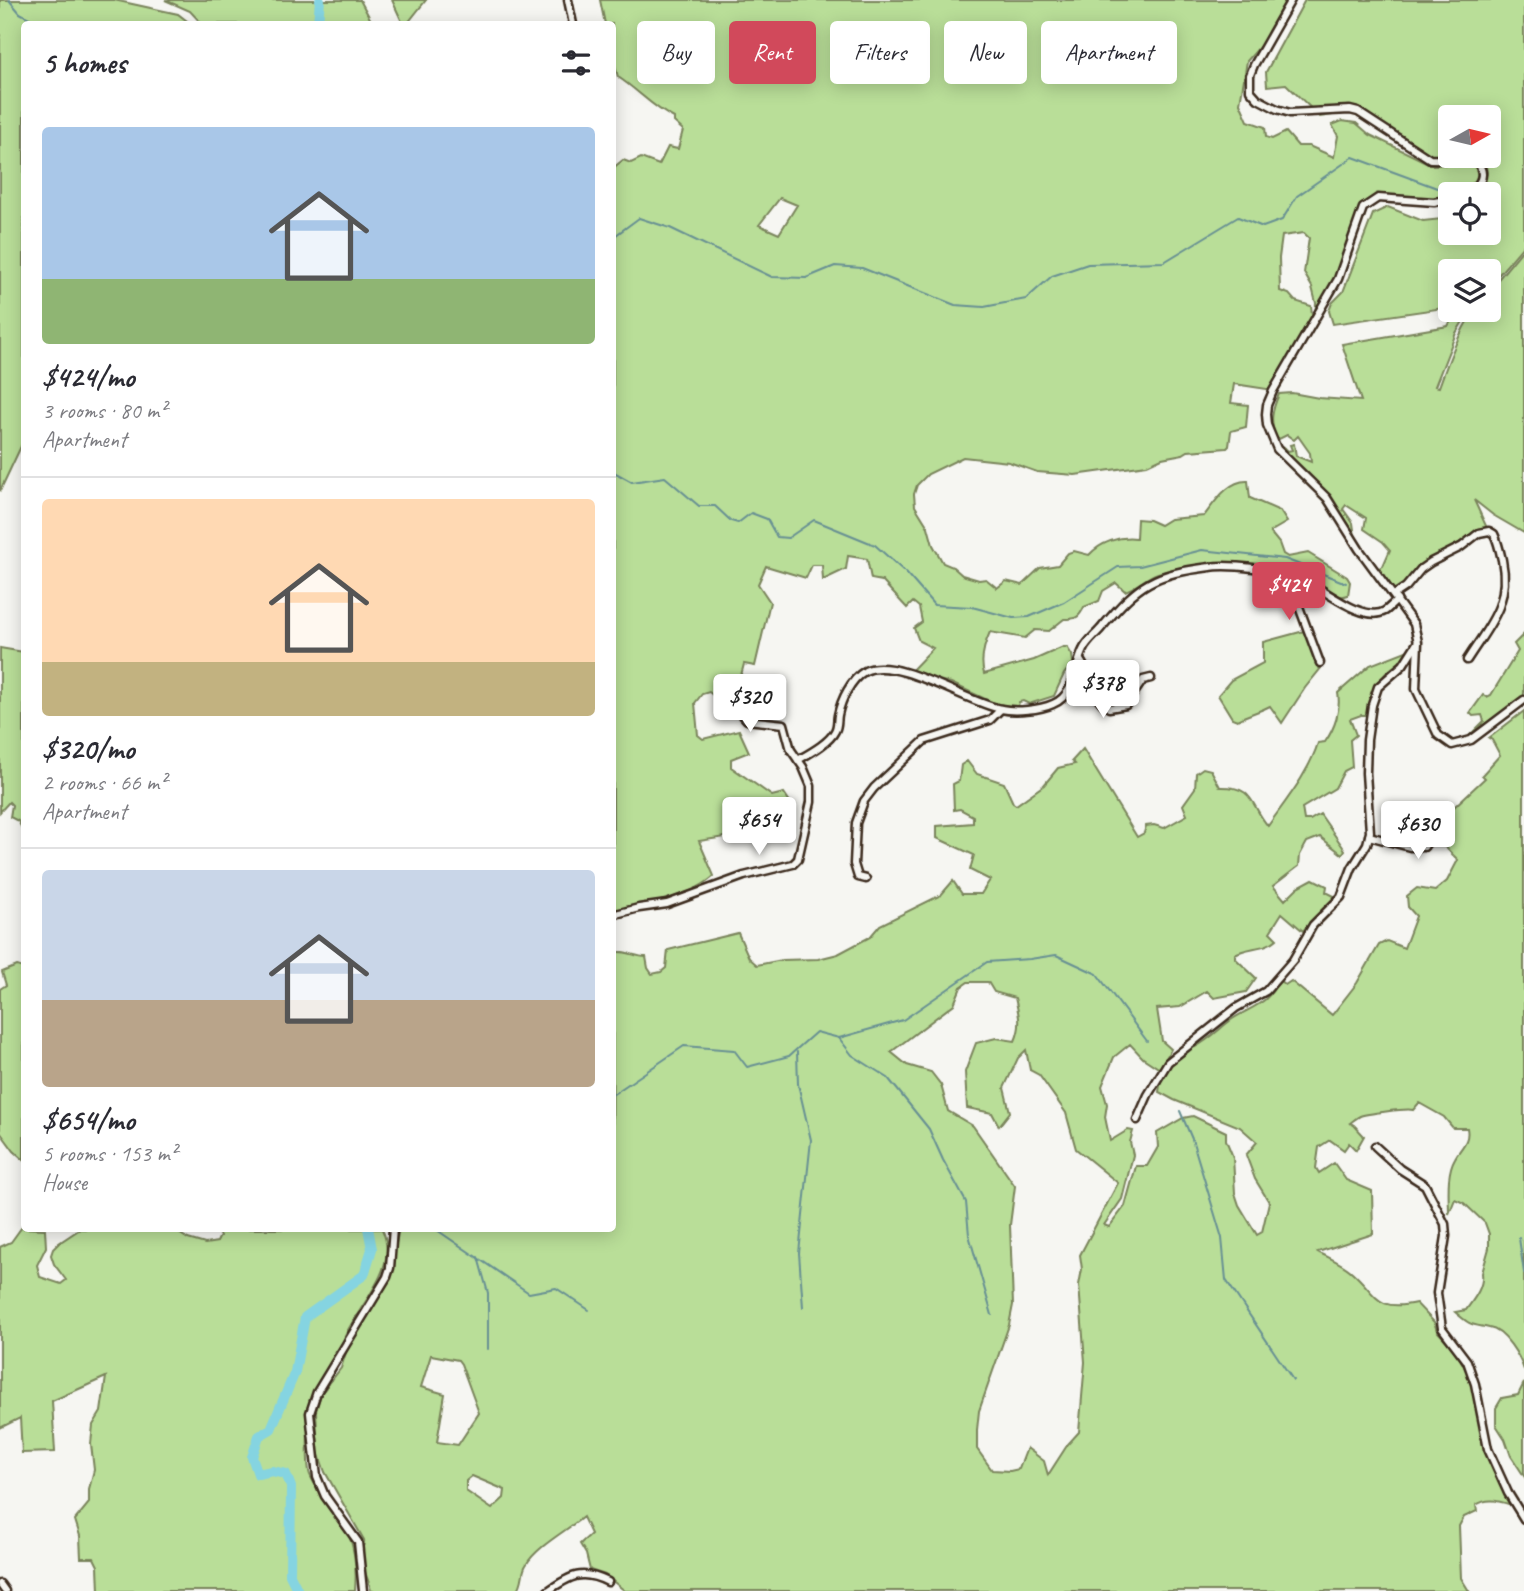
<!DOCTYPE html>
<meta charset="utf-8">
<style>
:root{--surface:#fff;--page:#f2f2f3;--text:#2b2b33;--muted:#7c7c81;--line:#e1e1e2;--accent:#d1495b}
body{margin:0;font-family:Caveat,sans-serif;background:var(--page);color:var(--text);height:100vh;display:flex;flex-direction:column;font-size:26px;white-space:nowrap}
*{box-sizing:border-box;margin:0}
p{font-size:23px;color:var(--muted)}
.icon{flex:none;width:38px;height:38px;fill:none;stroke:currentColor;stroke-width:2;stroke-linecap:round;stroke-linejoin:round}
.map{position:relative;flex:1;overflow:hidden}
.side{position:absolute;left:21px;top:21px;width:595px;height:1211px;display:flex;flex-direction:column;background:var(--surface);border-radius:7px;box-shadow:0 4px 18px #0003}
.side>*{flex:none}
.banner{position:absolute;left:637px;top:21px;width:665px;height:63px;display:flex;gap:14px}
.needle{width:46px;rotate:82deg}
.buttons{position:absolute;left:1438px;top:105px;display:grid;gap:14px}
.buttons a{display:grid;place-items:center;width:63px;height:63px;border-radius:7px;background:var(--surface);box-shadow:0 4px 18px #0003;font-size:35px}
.price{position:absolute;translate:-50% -60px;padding:0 16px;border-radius:7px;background:#fff;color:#222;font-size:23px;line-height:46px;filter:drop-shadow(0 2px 4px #0008)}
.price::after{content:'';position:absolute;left:50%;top:42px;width:21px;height:16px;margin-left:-10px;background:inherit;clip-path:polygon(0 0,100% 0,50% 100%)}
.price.on{background:var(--accent);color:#fff}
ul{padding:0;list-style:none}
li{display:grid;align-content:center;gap:14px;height:371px;padding:0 21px}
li+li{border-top:2px solid var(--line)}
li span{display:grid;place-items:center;height:217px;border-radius:7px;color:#555}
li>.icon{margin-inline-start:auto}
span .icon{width:126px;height:126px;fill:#fffc;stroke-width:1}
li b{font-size:30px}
h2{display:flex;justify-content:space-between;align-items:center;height:84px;padding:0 21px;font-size:30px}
.tag{padding:0 24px;border-radius:7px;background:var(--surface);box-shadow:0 4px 18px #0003;font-size:24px;line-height:63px}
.tag.on{background:var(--accent);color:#fff}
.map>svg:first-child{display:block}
.green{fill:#b9de98;stroke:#7a845b;stroke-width:2;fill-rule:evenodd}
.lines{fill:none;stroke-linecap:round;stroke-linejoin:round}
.stream{stroke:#679093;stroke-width:2}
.river{stroke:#85d4e1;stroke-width:10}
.minor-casing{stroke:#3b2a1e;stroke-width:11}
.minor{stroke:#f6f6f2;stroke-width:6}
</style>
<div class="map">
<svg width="1524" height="1591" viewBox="0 0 1524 1591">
<rect width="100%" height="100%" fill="#f6f6f2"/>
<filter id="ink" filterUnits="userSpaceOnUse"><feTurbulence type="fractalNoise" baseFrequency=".0143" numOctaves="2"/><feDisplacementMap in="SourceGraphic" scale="14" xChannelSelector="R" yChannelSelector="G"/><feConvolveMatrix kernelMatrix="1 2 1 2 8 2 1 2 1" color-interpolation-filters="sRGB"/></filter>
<g filter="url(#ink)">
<!-- green -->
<g class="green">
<polygon points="0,0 114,0 178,14 191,24 24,24 24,440 0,491"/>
<polygon points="165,0 360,0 373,24 202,24 190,11"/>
<polygon points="392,0 426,0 407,24 403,24"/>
<path d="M600,0h686l-24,44 -15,17 -7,42 8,18 17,6 1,10 6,2 14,-7 12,14h11l25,11 4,-21 -6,-11 10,-4 14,2 14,12 62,30 39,-1 7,5c0,23 -30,32 -48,31 -14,-1 -30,-6 -44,-4 -7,0 -15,5 -21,8l-30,79 -20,37 1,-17 -4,-16 -8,-14 5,-35 -5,-5 -22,3 -3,22 1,33 9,3 6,7 16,5 2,17 -40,67 -39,-6 -3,19 17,2 -2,22 -15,4 -2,15 -2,2 -39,3 -5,3 -21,4 -15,7 -72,10 -38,-3 -28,-10 -46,-5 -35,17 -11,11 -3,9 1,12 13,21 5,18 10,18 10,4 9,8 17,5 7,-1 11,9 9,-7 16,4 18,-17 18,-3 10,-12 6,-2 15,4c12,-13 30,-19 47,-17l1,-19 12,1 11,5 10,-6 34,-3c11,-14 24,-36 44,-35l2,17 30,13 7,11 -17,10 9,11 4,11 5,3 20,-4 39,24 3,5 -2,13c-17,8 -47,-24 -68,-26 -41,-6 -82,-8 -122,4 -12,4 -21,14 -33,18l-9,-8 -13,8 -4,10 -15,6c-5,11 -8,12 -20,12l-15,12 -14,-1 -10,8 -35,-6c-6,13 -10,28 -6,42l50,-14 29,-13h4l5,8 1,8 -9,11 -10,22 -25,8 -6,-3 -4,1 -1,4 -20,-1 -47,-22 -42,-10 24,-25 -14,-7 -5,-13 8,-6 -3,-15 -6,-5 -6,6 -25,-27 -11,-2 -4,-20 -19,-3 -2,13 -23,11 -1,-15h-10l-6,13 -40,-12 -8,18 12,18 -15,64 -11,-2 -10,38 -14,-1 -11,-9 -7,2 -7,9 3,32 5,4 36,-9 10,22 -18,7v8l41,29 12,-3 8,12 -24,16 -25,8 -5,6 -39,6 15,35c-23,22 -71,29 -101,35v-743l10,-8 8,3 10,-5 18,7 9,-18 10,2 5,-19 -9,-8v-4c-21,-10 -36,-28 -56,-41l-5,-19 -1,-34h-7zM780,198l17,7 -18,29 -20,-9z"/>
<polygon points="1305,0 1524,0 1524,245 1489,286 1489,271 1451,271 1451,307 1333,324 1329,311 1332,303 1343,292 1373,214 1388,207 1423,221 1451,218 1451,233 1489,233 1489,194 1482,194 1487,172 1485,162 1475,157 1465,156 1489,156 1489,117 1451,117 1451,155 1436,156 1422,153 1353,112 1320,117 1286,84 1267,86 1266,72"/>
<path d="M1524,248v285l-31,-18 -19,-15 13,28 -56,30 -15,12 -20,25 -19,-26 6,-3 7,-16 -7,-8 -19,-13 2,-11 -20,-13 -3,4 10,14 2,14 -16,-22 -58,-66 3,-2 4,4 4,-1 -2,-5 4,-1 2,12 15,6 -1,-9 -12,-17 -4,4 -7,-5 -10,5c-8,-18 -5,-30 2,-46l13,-1 27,5 42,3 -19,-57 106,-18 8,-14 14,-2 -14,23 -21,53 4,1c10,-28 19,-52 35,-77h15v-20z"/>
<path d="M1304,631l17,37 -16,20 -23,35 -12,-17c-11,6 -22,8 -33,14l-5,-2 -14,-23 13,-15 32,-17v-21z"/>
<polygon points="1524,634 1524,701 1477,734 1468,737 1484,721 1482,715 1473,716 1470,713 1483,695 1487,697 1491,695 1518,651 1514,644"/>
<polygon points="0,648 24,652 24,832 18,821 10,817 12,805 9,802 0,812"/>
<path d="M1411,649c-5,11 -17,16 -25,24 -9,10 -18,29 -18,42h-7l-11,4 6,16 -6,5 2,27 -8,4 -9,17 -33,20 2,12h6l10,-6 25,36 -3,4 -22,-17 -13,5 -7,13 -1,11 -26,20 12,14 13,-13 15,-8 14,7 -1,6 10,5c-9,13 -24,21 -33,34l-21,-18 -12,19 7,7c-10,10 -29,8 -42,15v4l21,20 -10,14 -32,6 -7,-7 -27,16 -23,2 5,32 9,8 -11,20 -17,-11 -13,-14 -16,13 -12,29 5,18 -2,13 5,24 18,-11 5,1 -3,11 3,13 -11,44 -18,26 5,2 16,-21 11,-40h11l11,-19 -1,-14 26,-15 10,-2 33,16v8l7,17 2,36 4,12 18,30 5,-3 7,-30 -14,-23 -9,-24 11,-13 -17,-15 -66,-27 -15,-8c4,-27 4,-28 27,-40l2,-4 6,-4 1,3c14,-7 24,-18 36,-27 19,-13 40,-16 47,-41l7,6 6,-4 41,34 25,-32 22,-38 8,-4 17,7 12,-32 -8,-9 -1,-11 10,-8 18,3 12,-10 11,-21 -18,-18 -4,-9 17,-25 32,-30 -3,-3 18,-20 -8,-15 -3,-2 35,-27v659c-4,-13 -19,-40 -35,-42 -19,-4 -18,-2 -34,-16l11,-2c8,-11 18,-23 16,-37l7,-25v-14l-4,-11 -21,-20 -9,-4 -6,15c0,-16 -3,-41 6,-56 5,-10 15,-16 12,-30h-14l-9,-11 -25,-14 -6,7c-6,-2 -48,4 -53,6 -4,2 -7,5 -10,7l4,2 10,11 -8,14 -7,-7 -5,7 -14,-10 -11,7 -3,21 3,5 15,-10 12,17 26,11 1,43 -55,18c11,6 24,11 34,20 26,23 23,40 64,31l18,19 3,9 19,20 16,31 10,56 30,67c-13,-4 -24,-8 -36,0l1,6 -13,6 -5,9 2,52 8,13h-844l-20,-16 -15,-5 -4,-16 -6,-10 11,-10 -8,-17c-17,14 -47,30 -57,48 -5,8 -2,17 -9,26h-146c-2,-13 -12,-27 -9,-40 0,-4 3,-7 2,-11l-39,-68 -7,-20 -2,-41 5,-17 20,-26 11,-34 24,-35 18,-46 5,-24 213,-1 1,-275c10,-4 22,4 33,4l2,11 4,6 9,-2 5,-4 2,-18 70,-17 11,25 8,7 25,-5 36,-1 20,-5 32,-17 10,-12 61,-30 12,-14 9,13h19l9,-14 -20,-10 4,-15 -37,-17v-12l36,-3v-7l-13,-7 -6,1 -1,-26 6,-3 2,-16 6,-4 10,13 27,9 9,20 3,2 28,-20 14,-17 17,-4 -3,-3 11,-12 54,88 7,-4 2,-7 8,-1 10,3 23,-13 -4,-10 12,-17 1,-15 7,-5 8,2 9,17c35,-1 30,18 48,39 19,-27 40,-52 50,-83l7,-1c10,-14 16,-32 13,-49l32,-28zM968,982h20l6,10 21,6c4,16 7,27 0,43l-19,-3 -20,5 -11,29 2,36 25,5 7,13 11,-14 -6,-24 14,-30 8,-8 4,20 9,5 27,38 10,36 42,34 -38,72 2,14 -3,16 6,77 -6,70 -11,12 -20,31 -4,-14 -17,-13 -8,21 -9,2 -18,-1 -15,-21v-19l2,-19 30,-86 4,-20 -3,-80 5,-39 -42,-60 -25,-15 -7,-26 -10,-13 -24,-7 -16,-13 63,-48 7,-17zM431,1355l27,5 3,4 18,49 -21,32 -21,-3 8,-48 -24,-7zM472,1476l33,14 -1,8 -12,11 -26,-18v-10z"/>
<polygon points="17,966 23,968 24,966 24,1160 14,1151 0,1132 0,989 6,985 2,972"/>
<path d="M24,1224v4l21,1 1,18 -9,18 3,12 21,7 5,-4 -12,-16 -3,-9 2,-6 6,-6 21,-14h93l15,10 17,5 12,-2 3,-6 -5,-7h167c17,37 -17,69 -34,101 -7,14 -12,31 -21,44 -6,8 -14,15 -17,27 -2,12 -4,64 0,74 7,18 21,29 31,44 14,23 16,46 14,72h-256l-1,-25 -4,-8h-13l-1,-22 -5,-16 14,-17v-14l5,-19 -3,-26 2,-19 8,-13 5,-35 -54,24 3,51 -33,1 -2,-35 -20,10v-181l11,-5z"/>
<polygon points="1524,1383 1524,1476 1511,1456 1505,1439 1496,1425 1496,1408 1502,1398 1518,1395"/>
</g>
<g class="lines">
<!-- stream -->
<g class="stream">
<polyline points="9,0 20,13 40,24"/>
<polyline points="612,238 639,218 670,228 772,277 806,278 835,266 862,268 955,305 984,307 1026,299 1052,276 1088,264 1164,262 1238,217 1263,227 1282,220 1297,196 1353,157 1437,188"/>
<polyline points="612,471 632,482 665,477 699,506 715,506 731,521 738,523 751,513 767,519 777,537 788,538 814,520 875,545 906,573 934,605 972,607 1013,618 1029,617 1064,602 1118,567 1140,566 1202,550 1285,559 1346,583"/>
<polyline points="839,1038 852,1055 888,1078 929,1129 943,1160 966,1202 969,1235 992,1315"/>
<polyline points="797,1052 798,1084 811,1140 799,1253 803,1307"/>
<polyline points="612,1095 684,1046 734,1050 747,1067 789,1056 816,1032 839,1038 903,1020 987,962 1030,959 1056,955 1097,974 1147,1041"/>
<polyline points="1180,1111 1192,1139 1222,1238 1226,1280 1293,1380"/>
<polyline points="434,1228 529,1293 556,1288 589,1310"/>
<polyline points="1519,1238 1524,1273"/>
<polyline points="478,1257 488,1293 488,1349"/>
</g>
<!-- river -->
<g class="river">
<polyline points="320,0 318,22 327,24"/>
<polyline points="298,1591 290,1575 291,1487 286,1474 272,1471 258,1474 252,1457 259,1436 271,1429 295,1372 305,1317 364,1275 372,1249 368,1228"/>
</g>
<defs>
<g id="minor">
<polyline points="568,0 573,24"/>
<path d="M1291,0l-37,65 -4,10v15l8,9 19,10 13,4 60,-3 8,2 72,47 45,1c14,14 5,28 -11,34"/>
<polyline points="1451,199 1434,202 1378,198 1363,208 1338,279 1273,391 1267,405 1266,414 1267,425 1277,449 1327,498 1359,549 1414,624 1418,642 1416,689 1438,735 1452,745 1471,740 1524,700"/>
<polyline points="1304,579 1298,604 1320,663"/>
<path d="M1394,595l12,-8 15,-18 10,-7 30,-15 18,-14 10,-2 5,3c4,8 6,17 8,26 9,44 -13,65 -35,100"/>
<path d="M1080,660c11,15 12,39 29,48l17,-3 17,-25 8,-2"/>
<path d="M798,760c12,-7 31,-17 37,-29 3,-5 2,-11 3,-16 3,-15 13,-36 27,-44 32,-15 103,32 136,38 14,3 39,1 52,-5 22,-9 21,-36 30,-54 4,-9 14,-16 20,-24 36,-43 51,-52 107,-59 18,-3 73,3 89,10 22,9 63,47 86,34 4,-3 8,-7 12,-11"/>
<polyline points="1369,836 1410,847 1424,847 1443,818"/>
<polyline points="866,879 858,877 854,864 856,823 864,801 874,788 924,741 990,720 1001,709"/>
<polyline points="612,915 639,908 667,904 744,876 793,864 798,859 811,802 811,786 803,767 791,750 784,724 747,720 740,712"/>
<polyline points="1137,1120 1148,1095 1168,1062 1236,1008 1266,991 1293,960 1313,925 1341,897 1352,868 1367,844 1370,832 1366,773 1367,740 1372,705 1378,687 1403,665 1417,643"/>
<polyline points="1375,1146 1400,1169 1425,1185 1445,1224 1446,1236 1437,1293 1442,1328 1467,1361 1475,1384 1488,1449 1508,1493 1524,1519"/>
<polyline points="0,1584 5,1591"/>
<polyline points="363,1591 358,1542 325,1496 317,1477 310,1413 317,1392 387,1277 390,1268 393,1228"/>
<path d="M548,1591c23,-16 34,-22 60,-9"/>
</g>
</defs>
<!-- minor casing -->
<use href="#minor" class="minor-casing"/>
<!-- minor -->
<use href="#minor" class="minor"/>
</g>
</g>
</svg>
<div class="buttons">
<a><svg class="needle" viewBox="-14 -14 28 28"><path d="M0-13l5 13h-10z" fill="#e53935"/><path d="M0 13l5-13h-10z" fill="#7c7c81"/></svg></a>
<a><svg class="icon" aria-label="locate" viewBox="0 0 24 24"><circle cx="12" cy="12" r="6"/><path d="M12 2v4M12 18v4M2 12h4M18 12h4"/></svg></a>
<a><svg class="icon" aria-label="layers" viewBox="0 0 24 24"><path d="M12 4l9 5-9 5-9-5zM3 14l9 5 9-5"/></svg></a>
</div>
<b class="price on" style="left:1289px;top:622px">$424</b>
<b class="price" style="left:1103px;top:720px">$378</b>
<b class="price" style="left:750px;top:734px">$320</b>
<b class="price" style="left:759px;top:857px">$654</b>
<b class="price" style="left:1418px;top:861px">$630</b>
<div class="banner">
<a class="tag">Buy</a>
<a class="tag on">Rent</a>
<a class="tag">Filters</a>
<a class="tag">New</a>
<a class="tag">Apartment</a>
</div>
<section class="side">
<h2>5 homes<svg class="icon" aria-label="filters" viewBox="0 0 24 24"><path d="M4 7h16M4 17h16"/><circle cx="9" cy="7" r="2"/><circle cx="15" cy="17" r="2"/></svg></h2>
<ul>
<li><span style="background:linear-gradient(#a9c7e8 70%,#8fb573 0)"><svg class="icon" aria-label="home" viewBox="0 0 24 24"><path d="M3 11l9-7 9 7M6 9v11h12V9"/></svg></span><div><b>$424/mo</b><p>3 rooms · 80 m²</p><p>Apartment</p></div></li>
<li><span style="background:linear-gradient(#ffd9b3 75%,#c2b280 0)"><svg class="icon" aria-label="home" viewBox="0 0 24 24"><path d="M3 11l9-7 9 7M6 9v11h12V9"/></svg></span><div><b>$320/mo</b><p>2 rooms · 66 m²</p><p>Apartment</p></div></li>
<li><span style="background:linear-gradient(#c9d6e8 60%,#b9a48a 0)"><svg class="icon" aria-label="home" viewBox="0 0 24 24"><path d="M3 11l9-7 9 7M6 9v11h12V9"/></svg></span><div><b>$654/mo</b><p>5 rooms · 153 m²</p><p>House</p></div></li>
</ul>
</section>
</div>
